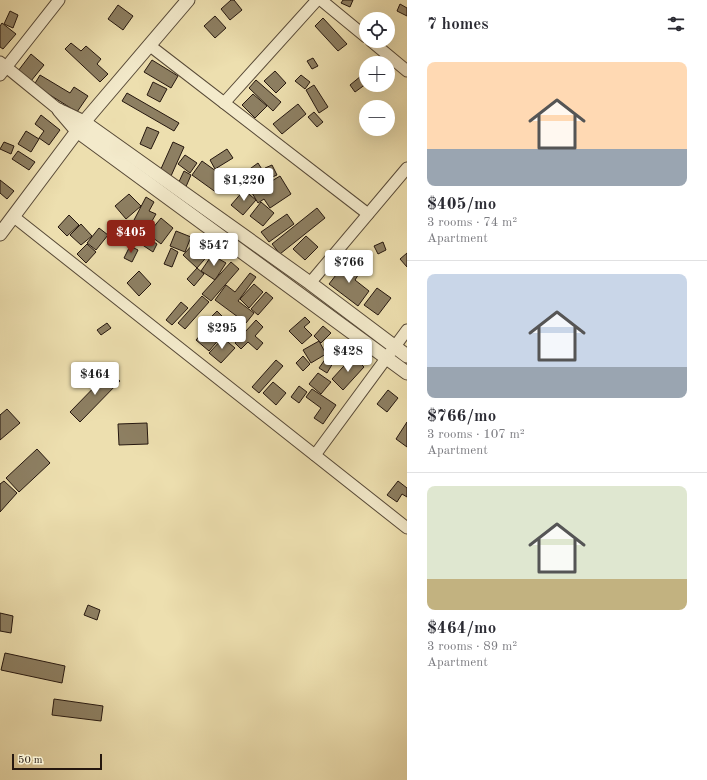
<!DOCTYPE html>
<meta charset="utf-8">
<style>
:root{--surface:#fff;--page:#f2f2f3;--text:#2b2b33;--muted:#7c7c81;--line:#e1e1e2;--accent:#8f2418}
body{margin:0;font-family:"Old Standard TT",serif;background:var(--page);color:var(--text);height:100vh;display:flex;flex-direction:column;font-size:15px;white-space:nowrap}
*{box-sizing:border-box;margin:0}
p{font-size:13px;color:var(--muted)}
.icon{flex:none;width:22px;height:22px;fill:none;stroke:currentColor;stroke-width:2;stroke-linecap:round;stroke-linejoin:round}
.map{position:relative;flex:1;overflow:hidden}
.sheet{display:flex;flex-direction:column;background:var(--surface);width:300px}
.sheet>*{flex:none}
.buttons{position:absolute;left:359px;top:12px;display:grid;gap:8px}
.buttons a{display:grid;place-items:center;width:36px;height:36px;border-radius:50%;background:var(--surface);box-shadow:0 4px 16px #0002;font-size:20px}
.scale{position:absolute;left:12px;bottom:10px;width:90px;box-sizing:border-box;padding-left:4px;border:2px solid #25170f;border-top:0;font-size:11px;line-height:14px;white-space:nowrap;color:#25170f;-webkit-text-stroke:3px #f3eacb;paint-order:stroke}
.price{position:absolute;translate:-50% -34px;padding:0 9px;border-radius:4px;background:#fff;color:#222;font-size:13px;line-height:26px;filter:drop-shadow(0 1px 2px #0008)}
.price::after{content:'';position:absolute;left:50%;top:24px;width:12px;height:9px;margin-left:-6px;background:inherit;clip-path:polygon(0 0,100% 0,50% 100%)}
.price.on{background:var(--accent);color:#fff}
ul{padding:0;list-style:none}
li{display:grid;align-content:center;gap:8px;height:212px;padding:0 20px}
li+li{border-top:1px solid var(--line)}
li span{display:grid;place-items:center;height:124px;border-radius:8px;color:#555}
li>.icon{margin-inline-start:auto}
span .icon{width:72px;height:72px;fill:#fffc;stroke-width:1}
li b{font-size:17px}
h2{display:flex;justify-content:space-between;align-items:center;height:48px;padding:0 20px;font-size:17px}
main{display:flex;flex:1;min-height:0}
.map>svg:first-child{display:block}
.building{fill:#8d7f62;stroke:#25170f}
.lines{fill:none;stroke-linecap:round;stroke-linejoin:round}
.minor-casing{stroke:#574937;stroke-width:13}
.tertiary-casing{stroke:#574937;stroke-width:15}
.minor{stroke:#f3eacb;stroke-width:11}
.tertiary{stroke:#f3eacb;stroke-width:13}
</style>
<main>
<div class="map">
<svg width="407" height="780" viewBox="0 0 407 780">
<rect width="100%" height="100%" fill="#eddfaf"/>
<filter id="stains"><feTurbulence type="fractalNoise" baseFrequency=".005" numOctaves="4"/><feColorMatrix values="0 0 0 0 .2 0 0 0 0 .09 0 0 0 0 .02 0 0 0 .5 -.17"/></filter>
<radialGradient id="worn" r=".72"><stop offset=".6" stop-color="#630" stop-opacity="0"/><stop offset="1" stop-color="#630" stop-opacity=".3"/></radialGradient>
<!-- building -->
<g class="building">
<polygon points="231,0 234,0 242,10 230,20 221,9"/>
<polygon points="343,0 353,0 350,7 341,3"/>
<polygon points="400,4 407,8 407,16 397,11"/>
<polygon points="118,5 133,16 123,30 108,19"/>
<polygon points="10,11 18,15 13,28 4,24"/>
<polygon points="215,16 226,28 215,38 204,26"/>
<polygon points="323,18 347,44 338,51 315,26"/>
<polygon points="2,23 16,34 3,49 0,47 0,26"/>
<polygon points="71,43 81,51 86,46 101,59 97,64 108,74 100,82 65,49"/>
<polygon points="31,54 44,65 31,81 18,71"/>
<polygon points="313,58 318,66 312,69 307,61"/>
<polygon points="152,60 178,76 171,88 144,72"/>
<polygon points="275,71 286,83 276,93 264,81"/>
<polygon points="40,75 70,93 74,87 88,96 77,112 34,85"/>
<polygon points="301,75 310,82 305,89 295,81"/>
<polygon points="361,76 366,84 355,92 350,85"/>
<polygon points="256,80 281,102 273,111 249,88"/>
<polygon points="153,82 167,89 160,102 147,95"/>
<polygon points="314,85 328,107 319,113 306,90"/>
<polygon points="127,93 179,123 174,131 122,101"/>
<polygon points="253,94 267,106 255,118 242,105"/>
<polygon points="298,104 306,114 282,134 273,124"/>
<polygon points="314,112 323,122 317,127 308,117"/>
<polygon points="41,115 60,130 49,145 39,138 44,131 35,124"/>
<polygon points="147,127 159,132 151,149 140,144"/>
<polygon points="26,131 39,139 31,152 18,144"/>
<polygon points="4,142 14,146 11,154 0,149"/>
<polygon points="173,142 184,147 171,176 160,171"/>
<polygon points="227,149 233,158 215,169 210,160"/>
<polygon points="18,151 35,162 29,170 12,159"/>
<polygon points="185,155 197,163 190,173 178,164"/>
<polygon points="202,161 227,179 217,193 192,175"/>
<polygon points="258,163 265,174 237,194 229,184"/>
<polygon points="272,165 277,175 270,178 265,168"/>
<polygon points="184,171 191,175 185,189 177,186"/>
<polygon points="280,176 291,194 270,208 264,199 258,203 252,193"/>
<polygon points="0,180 14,191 7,199 0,193"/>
<polygon points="244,190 256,200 243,215 231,205"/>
<polygon points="129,194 141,206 126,219 115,206"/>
<polygon points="146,197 154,202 149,211 156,214 148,228 134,220"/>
<polygon points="261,202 274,213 263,226 250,216"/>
<polygon points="317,208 325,218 280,254 272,244"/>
<polygon points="287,214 294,224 269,242 261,232"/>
<polygon points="69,215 79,225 67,236 58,227"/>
<polygon points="161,218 173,228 161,244 148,234"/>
<polygon points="81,224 92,236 81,245 70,235"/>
<polygon points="99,228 108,235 96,250 87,243"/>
<polygon points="129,230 139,235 136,242 126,237"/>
<polygon points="176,231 191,237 185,252 170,246"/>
<polygon points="143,235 157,244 153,252 138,242"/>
<polygon points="306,236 318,247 305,260 293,249"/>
<polygon points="196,241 210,253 197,268 183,255"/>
<polygon points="383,242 386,250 378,254 374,246"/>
<polygon points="87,244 96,252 86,263 77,254"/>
<polygon points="130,246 138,250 132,262 124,258"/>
<polygon points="171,248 178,252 172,267 164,264"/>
<polygon points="407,253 407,267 400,259"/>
<polygon points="212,255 226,263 215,280 201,271"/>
<polygon points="231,262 239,269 211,301 202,294"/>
<polygon points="346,262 360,272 355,280 369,291 358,306 329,284"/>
<polygon points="197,268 204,274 194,286 187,279"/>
<polygon points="139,271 151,284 139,296 127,283"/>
<polygon points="250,273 256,277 238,301 254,313 246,323 215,300 226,285 235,292"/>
<polygon points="254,284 263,292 249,308 240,299"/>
<polygon points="377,288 391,298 378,315 364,305"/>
<polygon points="266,292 273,298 258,315 251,309"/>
<polygon points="202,296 209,302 185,329 178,323"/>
<polygon points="181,302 188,308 172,325 166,320"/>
<polygon points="217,311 225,319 215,330 206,322"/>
<polygon points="305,317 310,322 304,327 312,335 302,344 289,331"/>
<polygon points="256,320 263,327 255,336 263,343 257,350 248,342 241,349 235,343"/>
<polygon points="226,321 231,326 221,335 216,330"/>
<polygon points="107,323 111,328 101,335 97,330"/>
<polygon points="208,326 221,337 209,351 196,340"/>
<polygon points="231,326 240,333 232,342 224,335"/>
<polygon points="323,326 331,333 321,343 314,336"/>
<polygon points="223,338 235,348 221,363 209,353"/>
<polygon points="319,341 326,354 311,363 303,350"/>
<polygon points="303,356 310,364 303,371 296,363"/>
<polygon points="353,356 364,367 343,390 332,379"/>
<polygon points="326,358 333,363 327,373 319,368"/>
<polygon points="276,360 283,366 259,393 252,387"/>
<polygon points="110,371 120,381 80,422 70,412"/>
<polygon points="318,373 331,382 321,394 309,384"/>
<polygon points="273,382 286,393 276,405 263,393"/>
<polygon points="299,386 307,392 299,403 291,397"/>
<polygon points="312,389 336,405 323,424 314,418 321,408 306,397"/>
<polygon points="388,390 398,398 387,412 377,404"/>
<polygon points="7,409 20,423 0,440 0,415"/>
<polygon points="407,422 407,447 396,439"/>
<polygon points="147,423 148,444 119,445 118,424"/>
<polygon points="37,449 50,463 19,492 6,478"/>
<polygon points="4,481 17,493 0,512 0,484"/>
<polygon points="398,481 407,488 407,497 402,494 397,502 387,495"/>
<polygon points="88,605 100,610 97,620 84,615"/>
<polygon points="0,613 13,616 11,633 0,631"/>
<polygon points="5,653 65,666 62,683 1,670"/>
<polygon points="54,699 103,706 101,721 52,715"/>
</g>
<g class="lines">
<defs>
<g id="minor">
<polyline points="321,0 366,37"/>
<polyline points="371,41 407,71"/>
<polyline points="149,45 368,214"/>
<polyline points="0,62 59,110"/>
<polyline points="0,75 59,0"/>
<polyline points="224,103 317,0"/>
<polyline points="14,217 407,528"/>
<polyline points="310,283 407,168"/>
<polyline points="315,455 407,330"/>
</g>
<g id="tertiary">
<polyline points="59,110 77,131 407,373"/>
<polyline points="63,112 84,122 310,283 407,356"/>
<polyline points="0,234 84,122 188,0"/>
</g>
</defs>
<!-- minor casing -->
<use href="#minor" class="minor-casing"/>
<!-- tertiary casing -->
<use href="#tertiary" class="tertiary-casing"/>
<!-- minor -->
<use href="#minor" class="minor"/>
<!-- tertiary -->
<use href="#tertiary" class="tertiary"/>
</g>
<rect width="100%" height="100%" filter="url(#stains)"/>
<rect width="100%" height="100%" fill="url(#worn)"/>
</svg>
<div class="buttons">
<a><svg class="icon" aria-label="locate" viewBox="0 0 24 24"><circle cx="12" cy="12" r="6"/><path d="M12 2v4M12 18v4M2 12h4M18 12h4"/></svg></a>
<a>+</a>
<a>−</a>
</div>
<div class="scale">50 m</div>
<b class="price" style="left:244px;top:202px">$1,220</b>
<b class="price on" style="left:131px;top:254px">$405</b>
<b class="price" style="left:214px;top:267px">$547</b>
<b class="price" style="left:349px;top:284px">$766</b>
<b class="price" style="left:222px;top:350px">$295</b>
<b class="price" style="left:348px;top:373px">$428</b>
<b class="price" style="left:95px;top:396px">$464</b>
</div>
<section class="sheet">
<h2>7 homes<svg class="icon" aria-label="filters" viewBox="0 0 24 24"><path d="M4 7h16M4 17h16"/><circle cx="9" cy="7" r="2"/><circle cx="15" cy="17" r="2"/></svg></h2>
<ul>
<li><span style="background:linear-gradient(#ffd9b3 70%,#9aa5b1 0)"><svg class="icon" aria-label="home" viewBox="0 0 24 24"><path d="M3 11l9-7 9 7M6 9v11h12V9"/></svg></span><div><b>$405/mo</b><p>3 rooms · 74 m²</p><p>Apartment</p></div></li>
<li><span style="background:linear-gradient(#c9d6e8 75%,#9aa5b1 0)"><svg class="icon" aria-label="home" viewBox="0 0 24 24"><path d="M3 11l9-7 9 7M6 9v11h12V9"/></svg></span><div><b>$766/mo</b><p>3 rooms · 107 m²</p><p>Apartment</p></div></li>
<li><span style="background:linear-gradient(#dfe7d0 75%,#c2b280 0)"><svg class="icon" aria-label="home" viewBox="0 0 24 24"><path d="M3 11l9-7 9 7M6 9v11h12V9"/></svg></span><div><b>$464/mo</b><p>3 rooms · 89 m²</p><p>Apartment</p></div></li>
</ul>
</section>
</main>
